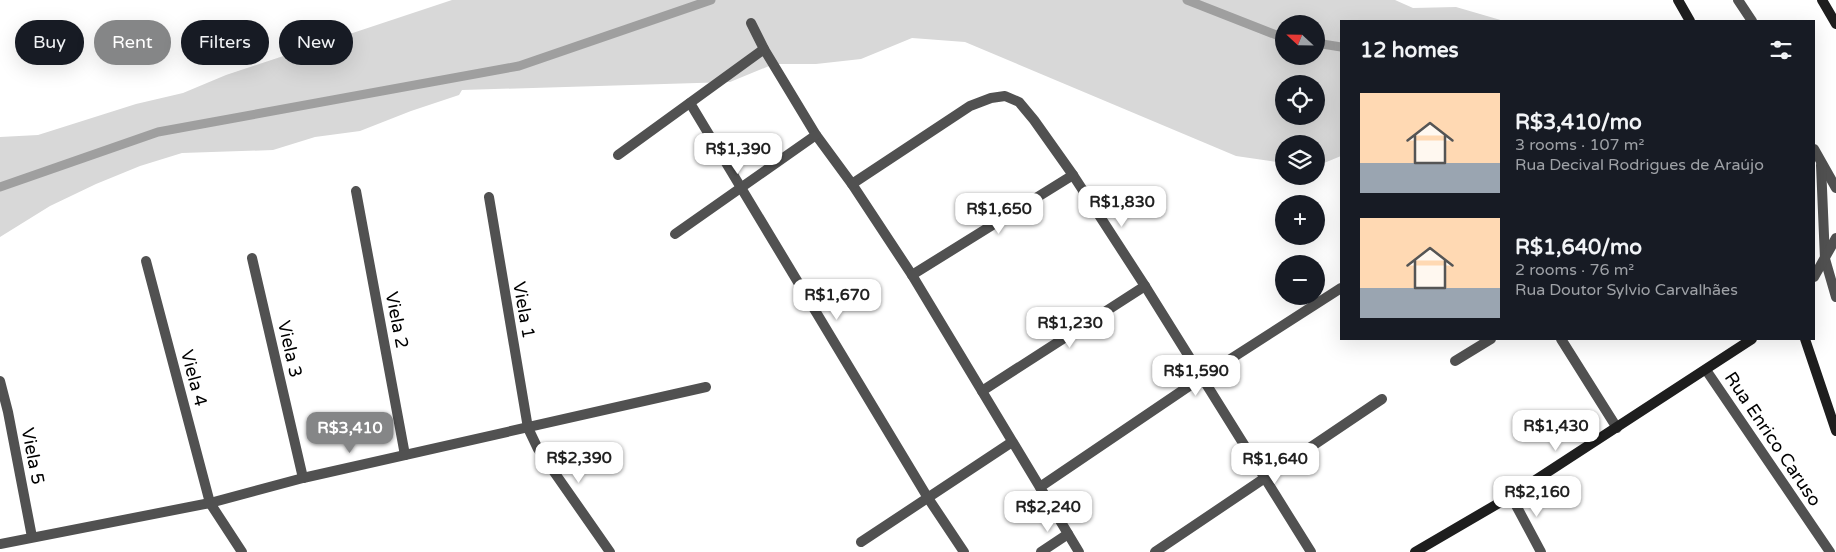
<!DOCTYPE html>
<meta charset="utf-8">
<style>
:root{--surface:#171b24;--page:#242831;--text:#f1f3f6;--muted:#9ea1a6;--accent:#858687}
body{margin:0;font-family:"Varela Round",sans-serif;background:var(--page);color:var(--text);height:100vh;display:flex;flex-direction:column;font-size:19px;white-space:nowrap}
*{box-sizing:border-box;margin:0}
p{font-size:16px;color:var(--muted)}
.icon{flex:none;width:28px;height:28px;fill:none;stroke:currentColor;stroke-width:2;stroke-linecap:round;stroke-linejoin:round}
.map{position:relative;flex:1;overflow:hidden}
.details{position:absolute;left:1340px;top:20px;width:475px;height:320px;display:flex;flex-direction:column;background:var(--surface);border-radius:0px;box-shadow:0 5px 20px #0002}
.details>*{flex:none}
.guide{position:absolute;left:15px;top:20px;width:475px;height:45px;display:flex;gap:10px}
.needle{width:32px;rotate:292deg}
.tools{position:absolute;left:1275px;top:15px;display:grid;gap:10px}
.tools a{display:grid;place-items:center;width:50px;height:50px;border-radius:50%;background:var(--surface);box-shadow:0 5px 20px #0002;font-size:25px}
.price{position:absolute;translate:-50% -42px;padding:0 11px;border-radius:10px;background:#fff;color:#222;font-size:16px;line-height:32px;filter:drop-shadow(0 1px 2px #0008)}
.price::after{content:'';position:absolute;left:50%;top:30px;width:15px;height:11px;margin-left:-8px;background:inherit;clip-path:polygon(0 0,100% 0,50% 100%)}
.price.selected{background:var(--accent);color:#fff}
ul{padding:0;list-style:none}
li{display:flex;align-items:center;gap:15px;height:125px;padding:0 20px}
li span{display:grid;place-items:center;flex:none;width:140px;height:100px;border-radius:0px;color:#555}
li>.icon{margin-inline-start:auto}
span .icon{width:60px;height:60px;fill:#fffc;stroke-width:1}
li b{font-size:21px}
h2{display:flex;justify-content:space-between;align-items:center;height:60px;padding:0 20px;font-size:21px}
.tag{padding:0 18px;border-radius:22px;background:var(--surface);box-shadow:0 5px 20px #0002;font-size:18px;line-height:45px}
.tag.selected{background:var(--accent);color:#fff}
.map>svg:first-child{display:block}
.green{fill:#d8d8d8;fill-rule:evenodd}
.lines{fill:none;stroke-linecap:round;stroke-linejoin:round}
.stream{stroke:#9f9f9f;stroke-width:9}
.lane{stroke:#515151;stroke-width:10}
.street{stroke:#515151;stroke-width:10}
.secondary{stroke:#1e1e1e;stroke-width:10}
.labels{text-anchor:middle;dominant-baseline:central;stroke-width:4.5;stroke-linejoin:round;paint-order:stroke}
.street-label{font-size:18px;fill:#000;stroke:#fff}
</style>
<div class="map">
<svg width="1836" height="552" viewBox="0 0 1836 552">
<rect width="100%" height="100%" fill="#fff"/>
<!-- green -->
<path class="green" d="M452,0h943l18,8 43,-1 48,14h-163v135l-17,7h-8v-19h-32v19l-48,-7 -271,-114 -53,-4 -51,21 -45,5h-42l-44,18 -268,8 -3,5 -48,16 -51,20 -45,6 -42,13 -91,3 -42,13 -44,18 -46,22 -50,31v-100l38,-2 98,-31 47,-11 43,-18zM1284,24h32v32h-32zM1284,84h32v32h-32z"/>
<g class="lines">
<!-- stream -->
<g class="stream">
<polyline points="1187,0 1284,38"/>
<polyline points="1316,43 1341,47"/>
<polyline points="0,187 158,132 519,66 711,0"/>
</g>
<!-- lane -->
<g class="lane">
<polyline points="1738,0 1752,21"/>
<polyline points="1814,149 1836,188"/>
<polyline points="1821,165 1825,259 1836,297"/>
<polyline points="356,191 405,455"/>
<polyline points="489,197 528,428"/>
<polyline points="252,258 303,478"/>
<polyline points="146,261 210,503"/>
<polyline points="0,381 8,412 32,537"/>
</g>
<!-- street -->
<g class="street">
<polyline points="751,23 764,49 816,135 852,184 912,275 1079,552"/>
<polyline points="690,103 928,498 964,552"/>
<polyline points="618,155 764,49"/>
<polyline points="852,184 970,106 991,98 1005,96 1019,102 1034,120 1073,175 1145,286 1311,552"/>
<polyline points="675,234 816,135"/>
<polyline points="912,275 1073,175"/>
<polyline points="1814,277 1836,238"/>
<polyline points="1561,339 1617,428"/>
<polyline points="1455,361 1491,339"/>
<polyline points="1706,370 1830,552"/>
<polyline points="982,391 1145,286"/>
<polyline points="528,428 538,449 610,552"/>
<polyline points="1040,487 1201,378 1341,288"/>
<polyline points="1511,496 1541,552"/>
<polyline points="210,503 242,552"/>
<polyline points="861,542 1012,442"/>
<polyline points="0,544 210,503 303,478 706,387"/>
<polyline points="1041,552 1068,534"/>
<polyline points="1155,552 1382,399"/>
</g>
<!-- secondary -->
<g class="secondary">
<polyline points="1678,0 1690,21"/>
<polyline points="1822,0 1836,24"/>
<polyline points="1805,339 1836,431"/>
<polyline points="1415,552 1511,496 1752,339"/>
</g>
</g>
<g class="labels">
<!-- street labels -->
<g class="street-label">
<text transform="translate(524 310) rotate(80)">Viela 1</text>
<text transform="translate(397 320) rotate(79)">Viela 2</text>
<text transform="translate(290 349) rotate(77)">Viela 3</text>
<text transform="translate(194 378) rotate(75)">Viela 4</text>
<text transform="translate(1773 439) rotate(56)">Rua Enrico Caruso</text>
<text transform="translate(33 456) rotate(79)">Viela 5</text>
</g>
</g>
</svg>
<div class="tools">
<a><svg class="needle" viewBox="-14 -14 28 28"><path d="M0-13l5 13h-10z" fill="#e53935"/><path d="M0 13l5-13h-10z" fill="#9ea1a6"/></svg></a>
<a><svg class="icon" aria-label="locate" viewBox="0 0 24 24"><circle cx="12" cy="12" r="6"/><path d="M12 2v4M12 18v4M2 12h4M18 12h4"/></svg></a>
<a><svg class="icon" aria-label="layers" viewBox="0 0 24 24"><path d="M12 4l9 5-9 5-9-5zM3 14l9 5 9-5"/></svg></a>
<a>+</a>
<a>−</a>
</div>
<b class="price" style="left:738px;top:175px">R$1,390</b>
<b class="price" style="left:1122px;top:228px">R$1,830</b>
<b class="price" style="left:999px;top:235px">R$1,650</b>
<b class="price" style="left:837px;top:321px">R$1,670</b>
<b class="price" style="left:1070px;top:349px">R$1,230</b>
<b class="price" style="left:1196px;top:397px">R$1,590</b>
<b class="price" style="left:1556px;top:452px">R$1,430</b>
<b class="price selected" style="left:350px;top:454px">R$3,410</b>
<b class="price" style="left:579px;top:484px">R$2,390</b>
<b class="price" style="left:1275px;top:485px">R$1,640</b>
<b class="price" style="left:1537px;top:518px">R$2,160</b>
<b class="price" style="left:1048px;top:533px">R$2,240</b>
<div class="guide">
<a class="tag">Buy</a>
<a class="tag selected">Rent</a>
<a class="tag">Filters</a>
<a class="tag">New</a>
</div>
<section class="details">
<h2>12 homes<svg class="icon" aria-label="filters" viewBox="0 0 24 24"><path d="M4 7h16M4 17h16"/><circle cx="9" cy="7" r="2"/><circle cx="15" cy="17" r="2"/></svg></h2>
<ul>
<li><span style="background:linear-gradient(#ffd9b3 70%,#9aa5b1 0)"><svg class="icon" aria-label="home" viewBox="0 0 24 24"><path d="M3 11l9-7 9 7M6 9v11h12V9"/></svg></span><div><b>R$3,410/mo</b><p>3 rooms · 107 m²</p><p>Rua Decival Rodrigues de Araújo</p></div></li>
<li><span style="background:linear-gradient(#ffd9b3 70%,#9aa5b1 0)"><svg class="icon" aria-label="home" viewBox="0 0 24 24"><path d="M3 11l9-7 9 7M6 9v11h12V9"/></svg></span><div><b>R$1,640/mo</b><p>2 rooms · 76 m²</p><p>Rua Doutor Sylvio Carvalhães</p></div></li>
</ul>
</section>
</div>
